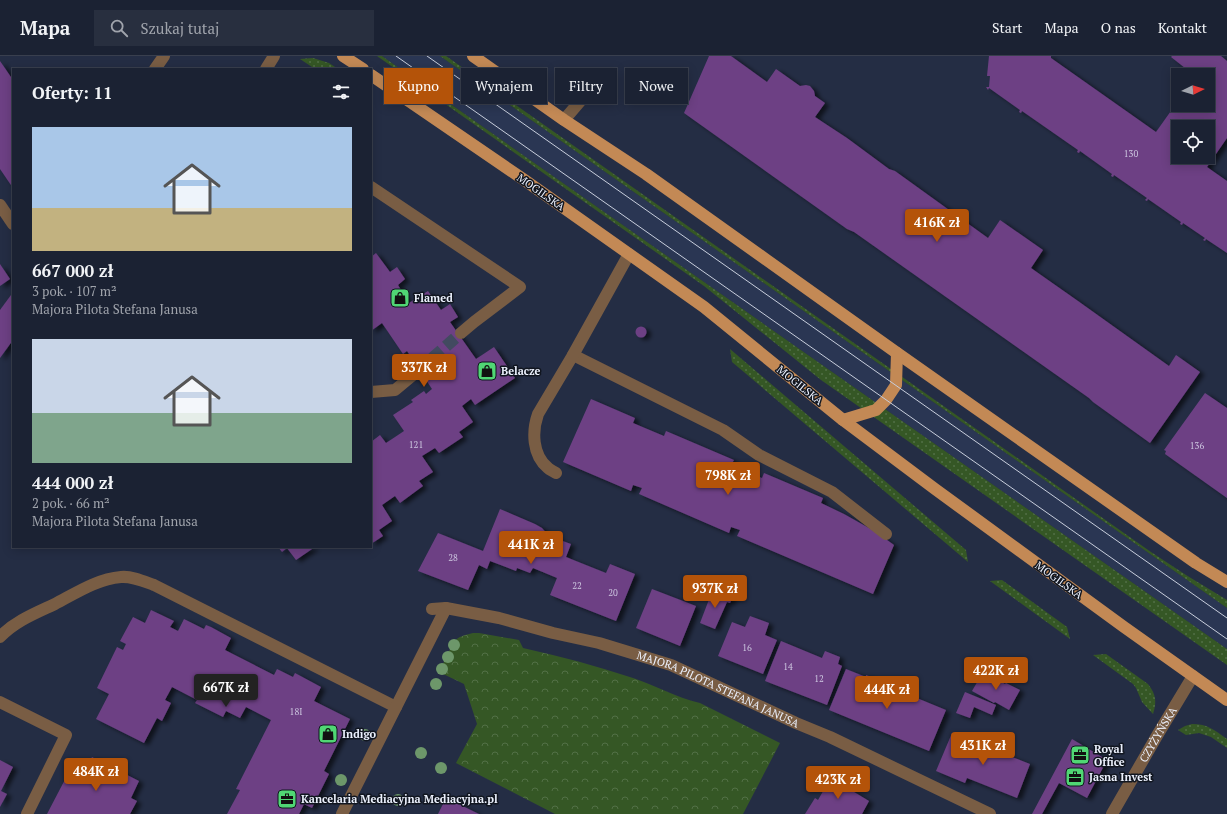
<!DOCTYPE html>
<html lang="pl">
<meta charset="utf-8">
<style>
:root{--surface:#1b2233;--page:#282f3f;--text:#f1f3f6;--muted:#a0a4ac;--line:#393f4e;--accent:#b45309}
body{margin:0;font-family:"PT Serif",serif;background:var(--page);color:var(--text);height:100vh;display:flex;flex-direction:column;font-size:15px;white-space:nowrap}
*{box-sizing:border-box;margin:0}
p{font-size:13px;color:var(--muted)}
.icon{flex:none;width:22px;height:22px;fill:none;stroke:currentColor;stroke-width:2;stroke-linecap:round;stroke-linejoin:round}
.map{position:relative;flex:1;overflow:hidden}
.drawer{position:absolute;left:12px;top:12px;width:360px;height:480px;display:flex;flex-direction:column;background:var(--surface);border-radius:0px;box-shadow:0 2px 10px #0003,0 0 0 1px var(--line)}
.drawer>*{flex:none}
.top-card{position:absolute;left:384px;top:12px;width:380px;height:36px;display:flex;gap:8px}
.needle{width:26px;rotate:85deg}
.buttons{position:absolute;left:1171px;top:12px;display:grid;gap:8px}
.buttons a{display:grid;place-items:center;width:44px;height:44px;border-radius:0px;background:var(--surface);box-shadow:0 2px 10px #0003,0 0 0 1px var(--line);font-size:20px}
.price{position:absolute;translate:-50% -34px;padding:0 9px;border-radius:4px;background:var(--accent);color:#fff;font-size:13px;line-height:26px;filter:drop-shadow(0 1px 2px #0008)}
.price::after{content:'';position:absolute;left:50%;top:24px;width:12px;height:9px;margin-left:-6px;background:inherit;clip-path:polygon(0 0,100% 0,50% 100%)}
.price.current{background:#222;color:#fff}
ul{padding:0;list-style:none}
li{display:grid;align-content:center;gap:8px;height:212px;padding:0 20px}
li span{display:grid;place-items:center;height:124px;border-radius:0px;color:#555}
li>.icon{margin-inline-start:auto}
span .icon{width:72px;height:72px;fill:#fffc;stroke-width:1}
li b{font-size:17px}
h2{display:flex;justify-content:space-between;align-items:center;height:48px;padding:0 20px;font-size:17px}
.pill{padding:0 14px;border-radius:0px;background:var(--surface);box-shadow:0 2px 10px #0003,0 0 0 1px var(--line);font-size:14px;line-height:36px}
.pill.current{background:var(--accent);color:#fff}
header{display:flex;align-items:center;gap:24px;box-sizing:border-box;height:56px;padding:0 20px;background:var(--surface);border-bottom:1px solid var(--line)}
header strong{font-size:19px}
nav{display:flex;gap:22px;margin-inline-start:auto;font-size:14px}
.search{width:280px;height:36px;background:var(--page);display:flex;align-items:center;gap:10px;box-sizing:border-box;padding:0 14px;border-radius:0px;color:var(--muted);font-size:15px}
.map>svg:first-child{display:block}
.built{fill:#2a3653}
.grass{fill:url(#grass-dots)}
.forest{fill:url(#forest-crowns)}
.building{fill:#6d4084;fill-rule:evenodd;filter:url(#shadow)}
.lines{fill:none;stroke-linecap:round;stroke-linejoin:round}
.minor-tunnel{stroke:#424a60;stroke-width:12;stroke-dasharray:12 6;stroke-linecap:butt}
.minor{stroke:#795d44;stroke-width:12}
.major{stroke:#c38955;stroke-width:12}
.tram{stroke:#c8cedc;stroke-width:1}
.tree{fill:#6d976a}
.labels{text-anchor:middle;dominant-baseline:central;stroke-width:3;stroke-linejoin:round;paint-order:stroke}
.number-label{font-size:9px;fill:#ccc5df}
.street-label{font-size:11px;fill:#ecf1fd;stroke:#111620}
.poi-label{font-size:11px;font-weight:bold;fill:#ecf1fd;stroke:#111620;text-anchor:start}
</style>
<header>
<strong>Mapa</strong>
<div class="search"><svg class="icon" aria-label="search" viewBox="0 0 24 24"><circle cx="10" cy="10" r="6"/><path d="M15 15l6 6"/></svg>Szukaj tutaj</div>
<nav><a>Start</a><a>Mapa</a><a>O nas</a><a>Kontakt</a></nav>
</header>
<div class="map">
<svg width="1227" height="758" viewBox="0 0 1227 758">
<defs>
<pattern id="grass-dots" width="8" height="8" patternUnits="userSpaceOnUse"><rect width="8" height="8" fill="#355725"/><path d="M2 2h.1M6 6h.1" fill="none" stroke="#527046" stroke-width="1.8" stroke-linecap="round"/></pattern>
<pattern id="forest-crowns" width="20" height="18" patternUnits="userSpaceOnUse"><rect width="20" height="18" fill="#355725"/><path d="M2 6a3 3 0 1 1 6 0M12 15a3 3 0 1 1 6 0" fill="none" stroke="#527046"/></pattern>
<filter id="shadow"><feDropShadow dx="4.5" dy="2.5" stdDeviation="2" flood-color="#0009"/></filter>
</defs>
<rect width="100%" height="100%" fill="#242d44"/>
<!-- built -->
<polygon class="built" points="382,0 440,0 1227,552 1227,593"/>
<!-- grass -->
<g class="grass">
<polygon points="377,0 382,0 1227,593 1227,609 821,324 704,230"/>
<polygon points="440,0 446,0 1151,496 1186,519 1227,544 1227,552"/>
<polygon points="313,2 329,7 338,13 315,13 300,3"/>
<polygon points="730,293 966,494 968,506 732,306"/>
<polygon points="1002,524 1067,571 1070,583 990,525"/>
<path d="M1106,598l42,30c8,10 9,18 5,30l-11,-12 -6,-14 -3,-4 -40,-29z"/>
<path d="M1192,668c16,0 22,6 35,15v9l-16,-11 -12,-4 -13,2 -8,-5 7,-4z"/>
</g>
<!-- forest -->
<path class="forest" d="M473,577h6l40,7 4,8c37,8 74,18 110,30 22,7 44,20 67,25l80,40 -37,71h-188l-99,-51 21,-39 -13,-40 -25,-12 14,-29c5,-7 12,-8 20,-10z"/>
<!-- building -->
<g class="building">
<polygon points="709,0 731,0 767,26 776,13 800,30 806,29 810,30 814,35 815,40 825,47 815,61 847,82 889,113 895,115 988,182 1000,164 1043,194 1031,212 1078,245 1169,310 1176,299 1200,316 1150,387 1093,346 1089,342 854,176 847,173 684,57"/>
<path d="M989,0h62v2l105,74 22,-31v4h30v-30h-14l-23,-18 1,-1h49l6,5v77l-20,29 20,14v72l-21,-14 -1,2 -2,-1 2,-2 -22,-15 -1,2 -2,-1 1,-2 -33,-23 -1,2 -2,-1 2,-2 -33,-23 -1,2 -2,-1 1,-2 -32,-23 -1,2 -2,-1 1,-2 -56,-39 -1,2 -2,-1 1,-2 -31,-22 -1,2 -2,-3h3l1,-11h-3zM1178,71h30v30h-30z"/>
<polygon points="0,5 13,24 13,132 0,113"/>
<polygon points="376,197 390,216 397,211 405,223 398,229 409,247 428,235 441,254 450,248 458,261 450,266 476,303 494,291 515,322 475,349 471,343 462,350 473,366 459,376 463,381 439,397 435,392 422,400 433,416 419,425 423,430 400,447 395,440 382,449 392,465 379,474 383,480 371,488 371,397 373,395 371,392 371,386 380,379 386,387 404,375 393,359 413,346 411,344 424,335 426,338 432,333 407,295 403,298 382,267 371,275 371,201"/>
<polygon points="0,208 10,223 0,230"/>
<polygon points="11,239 13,240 13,284 0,302 0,254"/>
<circle cx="641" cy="276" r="5.5"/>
<polygon points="1205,337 1227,352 1227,442 1165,398 1166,395 1164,394"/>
<polygon points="591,343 635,362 633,367 664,380 666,375 734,404 731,409 762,422 764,417 823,442 821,447 844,458 876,476 894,489 873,538 737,480 740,474 731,471 729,477 639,438 642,432 633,429 631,435 563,406"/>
<polygon points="500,453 535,468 542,472 549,480 571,488 566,501 606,517 610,508 635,518 616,565 550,539 557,522 533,512 530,517 517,512 516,515 490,505 487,513 479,509 468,534 418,515 438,477 483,495"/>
<polygon points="278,491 315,491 296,504 287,492 282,496"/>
<polygon points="652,533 696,550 680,590 636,572"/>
<polygon points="713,533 733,541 730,547 727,546 715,573 700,567"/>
<polygon points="151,554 174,565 170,571 178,575 184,563 204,573 206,569 211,571 231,582 225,594 274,619 277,613 293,621 295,617 321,631 314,645 350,663 324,715 329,718 312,752 304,748 299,758 227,758 240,734 236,733 271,664 246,651 240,662 226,655 223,661 195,647 197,644 172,631 165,644 171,647 162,665 157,662 144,687 96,663 109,638 97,632 117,591 123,594 126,588 120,585 133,561 145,567"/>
<polygon points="750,560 769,567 765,579 777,584 763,618 718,600 732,566 745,571"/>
<polygon points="781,585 822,602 825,595 840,601 838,608 842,610 827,649 765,625"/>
<polygon points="846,613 866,621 866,619 879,624 878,626 946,654 929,695 829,654"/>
<polygon points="983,616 1005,628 1006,627 1020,634 1009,654 995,646 994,647 972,635"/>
<polygon points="965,636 996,649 992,659 974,651 970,662 956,657"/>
<polygon points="952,677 1030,708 1017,742 967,722 965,727 936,715"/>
<polygon points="1072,683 1107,704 1087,742 1059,727 1042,758 1032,758"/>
<polygon points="92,701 139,725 131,742 137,745 130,758 47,758 71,712 83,718"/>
<polygon points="0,704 13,711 1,735 7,738 0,751"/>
<polygon points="826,719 869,745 862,758 805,758 815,742 818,744 826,730 822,727"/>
<polygon points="446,742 479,758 438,758"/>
</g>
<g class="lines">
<!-- minor-tunnel -->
<polyline class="minor-tunnel" points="419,314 461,277"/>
<!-- minor -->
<g class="minor">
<polyline points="155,13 164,0"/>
<polyline points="266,13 274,0"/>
<polyline points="564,64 588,36 597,30"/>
<polyline points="371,131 520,231 474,266 461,277"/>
<polyline points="0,149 13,168"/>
<polyline points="573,299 723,374 759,399 832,436 886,478"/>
<polyline points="371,336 395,334 419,314"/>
<path d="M556,417c-3,-2 -6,-3 -8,-5 -16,-13 -16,-37 -10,-54l35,-59 56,-101"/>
<path id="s1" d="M432,553l14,-1 53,10 54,15 46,10 72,22 125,58 34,14 160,77"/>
<path d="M0,581c15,-16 36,-24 55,-33 21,-11 42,-25 66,-27 11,-1 22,4 33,8l242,122"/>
<polyline points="0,646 66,679 27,758"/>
<polyline points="342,758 446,552"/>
<path id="s2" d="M1112,758l46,-80 35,-58"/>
</g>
<!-- major -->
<g class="major">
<polyline points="343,0 363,13"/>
<polyline points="473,0 564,64 646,118 897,297 1196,507 1227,526"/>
<polyline points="371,19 523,123 704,251 843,364 935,433 1124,571 1227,644"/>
<polyline points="843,364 876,354 886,344 896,329 897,297"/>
</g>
<!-- tram -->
<g class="tram">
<polyline points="396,0 1227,583"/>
<polyline points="427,0 1227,562"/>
</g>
</g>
<!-- trees -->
<g class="tree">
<circle cx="454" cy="589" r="6"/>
<circle cx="448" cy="601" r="6"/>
<circle cx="442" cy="613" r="6"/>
<circle cx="436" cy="628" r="6"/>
<circle cx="365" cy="679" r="6"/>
<circle cx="421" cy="697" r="6"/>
<circle cx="441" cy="712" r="6"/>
<circle cx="341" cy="724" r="6"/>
<circle cx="398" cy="744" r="6"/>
</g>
<!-- icons -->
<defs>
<symbol id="shop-square" viewBox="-11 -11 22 22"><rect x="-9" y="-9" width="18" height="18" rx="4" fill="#50d674" stroke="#111620"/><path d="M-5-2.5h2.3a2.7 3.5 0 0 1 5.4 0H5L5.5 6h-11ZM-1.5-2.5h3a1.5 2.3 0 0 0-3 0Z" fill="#111"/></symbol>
<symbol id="office-square" viewBox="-11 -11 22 22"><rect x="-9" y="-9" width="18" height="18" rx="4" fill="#50d674" stroke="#111620"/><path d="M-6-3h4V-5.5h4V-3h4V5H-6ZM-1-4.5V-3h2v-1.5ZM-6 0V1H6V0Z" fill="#111"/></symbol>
</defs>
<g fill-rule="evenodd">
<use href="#shop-square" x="389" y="231" width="22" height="22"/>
<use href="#shop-square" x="476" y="304" width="22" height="22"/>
<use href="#shop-square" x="317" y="667" width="22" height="22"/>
<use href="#office-square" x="1069" y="688" width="22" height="22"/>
<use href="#office-square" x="1064" y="710" width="22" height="22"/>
<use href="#office-square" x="276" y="732" width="22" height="22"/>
</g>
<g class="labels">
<!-- number labels -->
<g class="number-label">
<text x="1131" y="98">130</text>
<text x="416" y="389">121</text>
<text x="1197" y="390">136</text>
<text x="453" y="502">28</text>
<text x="577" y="530">22</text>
<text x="613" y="537">20</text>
<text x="747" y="592">16</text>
<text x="788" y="611">14</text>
<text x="819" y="623">12</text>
<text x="296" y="656">18I</text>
</g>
<!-- street labels -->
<g class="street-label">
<text transform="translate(541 136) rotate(35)">MOGILSKA</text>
<text transform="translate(800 329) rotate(39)">MOGILSKA</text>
<text transform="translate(1059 524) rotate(36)">MOGILSKA</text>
<text stroke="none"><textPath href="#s1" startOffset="299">MAJORA PILOTA STEFANA JANUSA</textPath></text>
<text stroke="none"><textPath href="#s2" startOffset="92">CZYŻYŃSKA</textPath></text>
</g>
<!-- poi labels -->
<g class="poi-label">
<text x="414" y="242">Flamed</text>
<text x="501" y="315">Belacze</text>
<text x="342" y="678">Indigo</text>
<text x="1094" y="693">Royal<tspan x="1094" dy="13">Office</tspan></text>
<text x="1089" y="721">Jasna Invest</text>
<text x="301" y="743">Kancelaria Mediacyjna Mediacyjna.pl</text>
</g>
</g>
</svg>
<div class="buttons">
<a><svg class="needle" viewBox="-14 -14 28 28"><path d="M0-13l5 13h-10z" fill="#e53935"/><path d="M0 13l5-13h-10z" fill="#a0a4ac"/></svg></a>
<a><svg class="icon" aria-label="locate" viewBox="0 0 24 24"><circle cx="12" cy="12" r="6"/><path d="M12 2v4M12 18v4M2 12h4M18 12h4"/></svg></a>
</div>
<b class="price" style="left:937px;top:187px">416K zł</b>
<b class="price" style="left:424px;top:332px">337K zł</b>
<b class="price" style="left:728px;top:440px">798K zł</b>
<b class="price" style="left:531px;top:509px">441K zł</b>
<b class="price" style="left:715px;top:553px">937K zł</b>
<b class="price" style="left:996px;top:635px">422K zł</b>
<b class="price current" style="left:226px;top:652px">667K zł</b>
<b class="price" style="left:887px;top:654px">444K zł</b>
<b class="price" style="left:983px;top:710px">431K zł</b>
<b class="price" style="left:96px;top:736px">484K zł</b>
<b class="price" style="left:838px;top:744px">423K zł</b>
<div class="top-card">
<a class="pill current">Kupno</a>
<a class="pill">Wynajem</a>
<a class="pill">Filtry</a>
<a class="pill">Nowe</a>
</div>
<section class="drawer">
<h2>Oferty: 11<svg class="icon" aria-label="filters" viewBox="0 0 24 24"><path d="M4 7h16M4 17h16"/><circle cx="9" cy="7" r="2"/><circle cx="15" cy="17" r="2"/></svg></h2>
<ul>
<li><span style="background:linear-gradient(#a9c7e8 65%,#c2b280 0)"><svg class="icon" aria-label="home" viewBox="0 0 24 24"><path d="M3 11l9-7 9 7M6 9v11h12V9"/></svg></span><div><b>667 000 zł</b><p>3 pok. · 107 m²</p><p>Majora Pilota Stefana Janusa</p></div></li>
<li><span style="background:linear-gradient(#c9d6e8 60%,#7fa58c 0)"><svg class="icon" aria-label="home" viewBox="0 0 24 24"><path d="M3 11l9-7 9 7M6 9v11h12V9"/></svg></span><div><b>444 000 zł</b><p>2 pok. · 66 m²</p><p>Majora Pilota Stefana Janusa</p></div></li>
</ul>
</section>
</div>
